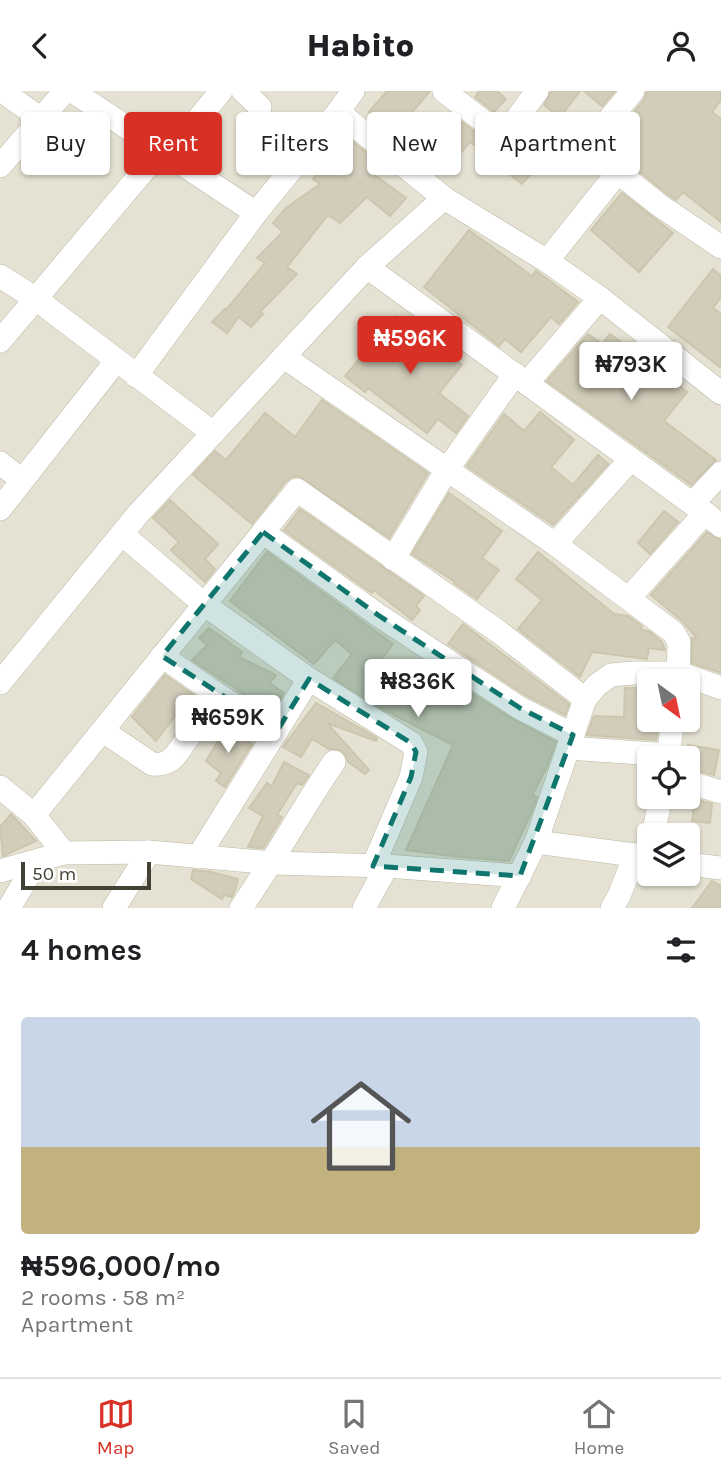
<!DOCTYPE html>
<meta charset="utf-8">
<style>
:root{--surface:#fff;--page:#f6f6f6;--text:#202124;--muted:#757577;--line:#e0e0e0;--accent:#d93025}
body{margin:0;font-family:Karla,sans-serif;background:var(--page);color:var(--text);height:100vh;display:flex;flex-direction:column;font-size:26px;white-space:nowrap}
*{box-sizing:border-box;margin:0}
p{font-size:23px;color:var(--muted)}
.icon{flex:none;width:38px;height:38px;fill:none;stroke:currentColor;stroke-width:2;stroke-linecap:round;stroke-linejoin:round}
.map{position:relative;height:817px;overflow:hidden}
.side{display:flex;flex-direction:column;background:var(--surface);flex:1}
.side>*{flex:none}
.guide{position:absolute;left:21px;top:21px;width:679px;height:63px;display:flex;gap:14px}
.needle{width:46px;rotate:147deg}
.controls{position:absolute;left:637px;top:578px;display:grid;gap:14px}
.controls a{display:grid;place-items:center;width:63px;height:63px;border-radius:7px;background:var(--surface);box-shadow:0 2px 5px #0004;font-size:35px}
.scale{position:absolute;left:21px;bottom:18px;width:130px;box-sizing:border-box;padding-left:7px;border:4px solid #434034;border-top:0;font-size:19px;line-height:24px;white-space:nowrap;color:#434034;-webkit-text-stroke:5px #fff;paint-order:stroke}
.price{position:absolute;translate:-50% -60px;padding:0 16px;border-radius:7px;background:#fff;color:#222;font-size:23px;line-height:46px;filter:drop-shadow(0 2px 4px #0008)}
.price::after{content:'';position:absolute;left:50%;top:42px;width:21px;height:16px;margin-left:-10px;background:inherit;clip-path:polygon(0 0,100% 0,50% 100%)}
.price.current{background:var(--accent);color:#fff}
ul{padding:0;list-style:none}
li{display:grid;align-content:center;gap:14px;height:371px;padding:0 21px}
li span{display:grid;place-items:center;height:217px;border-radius:7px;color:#555}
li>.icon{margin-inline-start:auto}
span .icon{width:126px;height:126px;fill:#fffc;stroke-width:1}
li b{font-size:30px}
h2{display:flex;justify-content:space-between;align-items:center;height:84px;padding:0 21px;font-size:30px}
.chip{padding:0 24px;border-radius:7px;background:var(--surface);box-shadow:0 2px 5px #0004;font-size:24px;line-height:63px}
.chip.current{background:var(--accent);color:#fff}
header{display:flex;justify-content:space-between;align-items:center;height:91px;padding:0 21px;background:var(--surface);font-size:32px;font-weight:800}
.dock{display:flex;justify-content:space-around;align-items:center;height:98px;border-top:2px solid var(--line);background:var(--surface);font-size:19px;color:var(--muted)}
.dock a{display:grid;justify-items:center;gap:4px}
.dock .current{color:var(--accent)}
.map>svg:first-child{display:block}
.residential{fill:#e5e2d3;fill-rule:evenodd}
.building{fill:#d2cdba;stroke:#ccc6ae;stroke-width:2}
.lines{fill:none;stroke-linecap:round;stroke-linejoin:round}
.minor-casing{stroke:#bcb9a7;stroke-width:24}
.minor{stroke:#fff;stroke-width:23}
.marked{fill:#0f766e;fill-opacity:0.2;stroke:#0f766e;stroke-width:5;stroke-dasharray:14 9;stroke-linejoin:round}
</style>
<header><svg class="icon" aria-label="back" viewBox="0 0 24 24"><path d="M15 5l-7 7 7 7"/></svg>Habito<svg class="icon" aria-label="person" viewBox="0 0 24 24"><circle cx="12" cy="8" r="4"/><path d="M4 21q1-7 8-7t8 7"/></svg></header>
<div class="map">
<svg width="721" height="817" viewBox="0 0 721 817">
<rect width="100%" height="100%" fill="#f1f0e4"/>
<!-- residential -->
<path class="residential" d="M0,0h721v817h-721zM649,590h39v38h-39zM649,667h39v38h-39zM649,744h39v38h-39z"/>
<!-- building -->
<g class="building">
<polygon points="387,0 430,0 394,43 369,21"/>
<polygon points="479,0 497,0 506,8 494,21 475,6"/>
<polygon points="551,0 580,0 560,26 544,14"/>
<polygon points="584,0 615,0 602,15"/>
<polygon points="647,0 721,0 721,9 712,21 721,28 721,131 683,101 676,109 667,103 607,54 644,9"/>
<polygon points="459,29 531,83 522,93 498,74 500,72 470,51 442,83 426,69"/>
<polygon points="553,38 577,59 563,68 557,75 547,67 540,56"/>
<polygon points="347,46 377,70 368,79 406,107 390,125 367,106 340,132 328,124 287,176 297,183 260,221 263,223 251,236 239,226 227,242 212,231 225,218 226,219 265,172 257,167 283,141 273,132 286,117 320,93 313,88"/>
<polygon points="622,102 673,142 639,181 591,139"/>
<polygon points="469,139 532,185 536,180 578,211 559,233 551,226 521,261 505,248 499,255 424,196"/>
<polygon points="713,178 721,185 721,206 713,217 721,223 721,277 668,236"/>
<polygon points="395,225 426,251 430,247 462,274 439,302 468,325 456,342 438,328 427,342 368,297 365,301 345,285"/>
<polygon points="588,243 602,253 610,243 687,301 664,330 716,369 691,394 547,290"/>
<polygon points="322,309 428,382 389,447 299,385 292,386 286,390 252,433 193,384 215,360 226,369 265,322 295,346"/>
<polygon points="540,321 574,349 551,376 573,394 598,364 608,373 553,434 467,375 504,323 524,340"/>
<polygon points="449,402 502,440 482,467 499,479 477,508 454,492 455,491 412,463"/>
<polygon points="170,409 218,453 205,468 215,478 205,491 171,459 179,451 153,427"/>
<polygon points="300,418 424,505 416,515 420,519 412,529 374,499 372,502 284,439"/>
<polygon points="664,420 678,431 650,463 638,452"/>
<polygon points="707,441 721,449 721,582 692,572 692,547 697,547 682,530 651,504"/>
<polygon points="267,461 393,553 373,580 398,599 413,570 459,594 514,629 556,651 547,676 532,704 537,706 532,720 509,770 458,766 406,759 453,654 384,619 333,587 352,563 335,549 314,573 230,510"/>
<polygon points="538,461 614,523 628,525 642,535 641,539 649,540 662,551 665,559 649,557 647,568 592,561 580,586 518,538 542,509 516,488"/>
<polygon points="463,533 569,613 565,624 527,605 448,553"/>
<polygon points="209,537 242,561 239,566 276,584 270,592 284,602 274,617 262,615 192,569 207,554 199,547"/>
<polygon points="165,584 198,607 188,622 181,617 156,650 132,626"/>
<polygon points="625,597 649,597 649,628 659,628 656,649 587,644 594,625 624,626"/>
<polygon points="316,612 377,647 376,650 327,632 369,679 365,683 348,671 346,664 341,659 329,658 312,648 301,666 283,656"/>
<polygon points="227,635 252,653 225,696 216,690 221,682 206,670"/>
<polygon points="688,654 719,659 714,684 698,680 700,673 688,671"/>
<polygon points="284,671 309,684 302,694 297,692 277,724 282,726 263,757 248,756 263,725 249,717 267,692 272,695"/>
<polygon points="695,708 712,713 710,732 692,730"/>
<polygon points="11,723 36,750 3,765 0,736"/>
<polygon points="193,779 211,781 238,788 234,802 232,806 224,804 222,808 191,788"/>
<polygon points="712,790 721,795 721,817 692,817"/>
</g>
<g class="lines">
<defs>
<g id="minor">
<polyline points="2,0 41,28"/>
<polyline points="72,0 256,122"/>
<polyline points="243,0 260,16"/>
<polyline points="444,0 534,69"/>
<polyline points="633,0 595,45 592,53 594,62 659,114 721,156"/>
<polyline points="338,21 444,107 547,170 600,207 721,302"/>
<polyline points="505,44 537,0"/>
<polyline points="169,64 221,0"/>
<polyline points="0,75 65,0"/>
<polyline points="547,170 618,81"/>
<polyline points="367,176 705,422 721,435"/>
<polyline points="0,185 36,208 213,342"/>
<polyline points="0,250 161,59"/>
<polyline points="284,266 555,453 673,541 679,551 678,590"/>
<polyline points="136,285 256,122 338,21 353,0"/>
<polyline points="527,292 600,207"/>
<polyline points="0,372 22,389"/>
<polyline points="693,412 721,382"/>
<polyline points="0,418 116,270"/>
<polyline points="263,441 378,524 520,617 573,644"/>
<polyline points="122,443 205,514 309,588 411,652 416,661 411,686 373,775"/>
<polyline points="555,453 631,368"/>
<polyline points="393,468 446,380 515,283"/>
<polyline points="629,507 705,422"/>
<polyline points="162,565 218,604 277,640"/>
<polyline points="0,592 138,423 367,176 444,107"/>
<path d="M103,640l49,33c10,1 16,-1 23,-8l43,-61"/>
<polyline points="568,657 669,664"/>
<polyline points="668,667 673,628"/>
<polyline points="688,691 721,701"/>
<polyline points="0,696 34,724 64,762"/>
<polyline points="34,724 297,399 499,541 585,608"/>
<polyline points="653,744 661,705"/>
<polyline points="536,751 649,766"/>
<polyline points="198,766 309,588"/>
<polyline points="688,773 721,777"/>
<polyline points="0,780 64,762 149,761 272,772 387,775 520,785"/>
<polyline points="9,817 37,770"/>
<polyline points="114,817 149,761"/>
<path d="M241,817c33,-47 60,-98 93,-146"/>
<polyline points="364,817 387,775"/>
<polyline points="503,817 536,751 585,608 597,594 611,584 633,582 679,582 721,597"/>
<polyline points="612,817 619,805 635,764"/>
</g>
</defs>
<!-- minor casing -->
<use href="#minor" class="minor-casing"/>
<!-- minor -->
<use href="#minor" class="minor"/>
</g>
<!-- marked area -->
<path class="marked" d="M263,441l115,83 142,93 53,27 -53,141 -147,-10 38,-89 5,-25 -5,-9 -102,-64 -32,52 -115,-75z"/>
</svg>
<div class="controls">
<a><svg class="needle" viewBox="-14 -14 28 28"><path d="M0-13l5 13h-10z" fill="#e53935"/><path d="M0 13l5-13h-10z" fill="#757577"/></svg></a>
<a><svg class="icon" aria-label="locate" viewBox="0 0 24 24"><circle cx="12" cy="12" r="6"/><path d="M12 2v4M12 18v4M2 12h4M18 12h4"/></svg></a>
<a><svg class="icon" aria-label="layers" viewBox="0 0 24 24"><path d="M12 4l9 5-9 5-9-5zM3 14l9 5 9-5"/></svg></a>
</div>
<div class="scale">50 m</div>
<b class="price current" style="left:410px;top:285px">₦596K</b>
<b class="price" style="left:631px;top:311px">₦793K</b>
<b class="price" style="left:418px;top:628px">₦836K</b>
<b class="price" style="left:228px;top:664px">₦659K</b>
<div class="guide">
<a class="chip">Buy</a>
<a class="chip current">Rent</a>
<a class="chip">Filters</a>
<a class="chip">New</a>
<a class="chip">Apartment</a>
</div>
</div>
<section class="side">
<h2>4 homes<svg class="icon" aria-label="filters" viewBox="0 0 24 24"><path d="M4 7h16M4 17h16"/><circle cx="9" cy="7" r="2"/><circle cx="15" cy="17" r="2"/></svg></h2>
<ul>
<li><span style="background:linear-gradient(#c9d6e8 60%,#c2b280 0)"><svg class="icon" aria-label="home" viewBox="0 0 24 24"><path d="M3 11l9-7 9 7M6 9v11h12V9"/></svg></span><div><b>₦596,000/mo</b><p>2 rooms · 58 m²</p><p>Apartment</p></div></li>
</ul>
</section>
<nav class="dock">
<a class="current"><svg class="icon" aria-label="map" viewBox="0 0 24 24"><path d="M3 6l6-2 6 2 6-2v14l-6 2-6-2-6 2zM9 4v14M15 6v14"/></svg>Map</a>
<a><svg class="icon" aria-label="saved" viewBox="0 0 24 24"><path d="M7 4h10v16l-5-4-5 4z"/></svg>Saved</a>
<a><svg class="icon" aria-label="home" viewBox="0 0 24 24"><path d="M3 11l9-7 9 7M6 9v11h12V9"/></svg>Home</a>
</nav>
